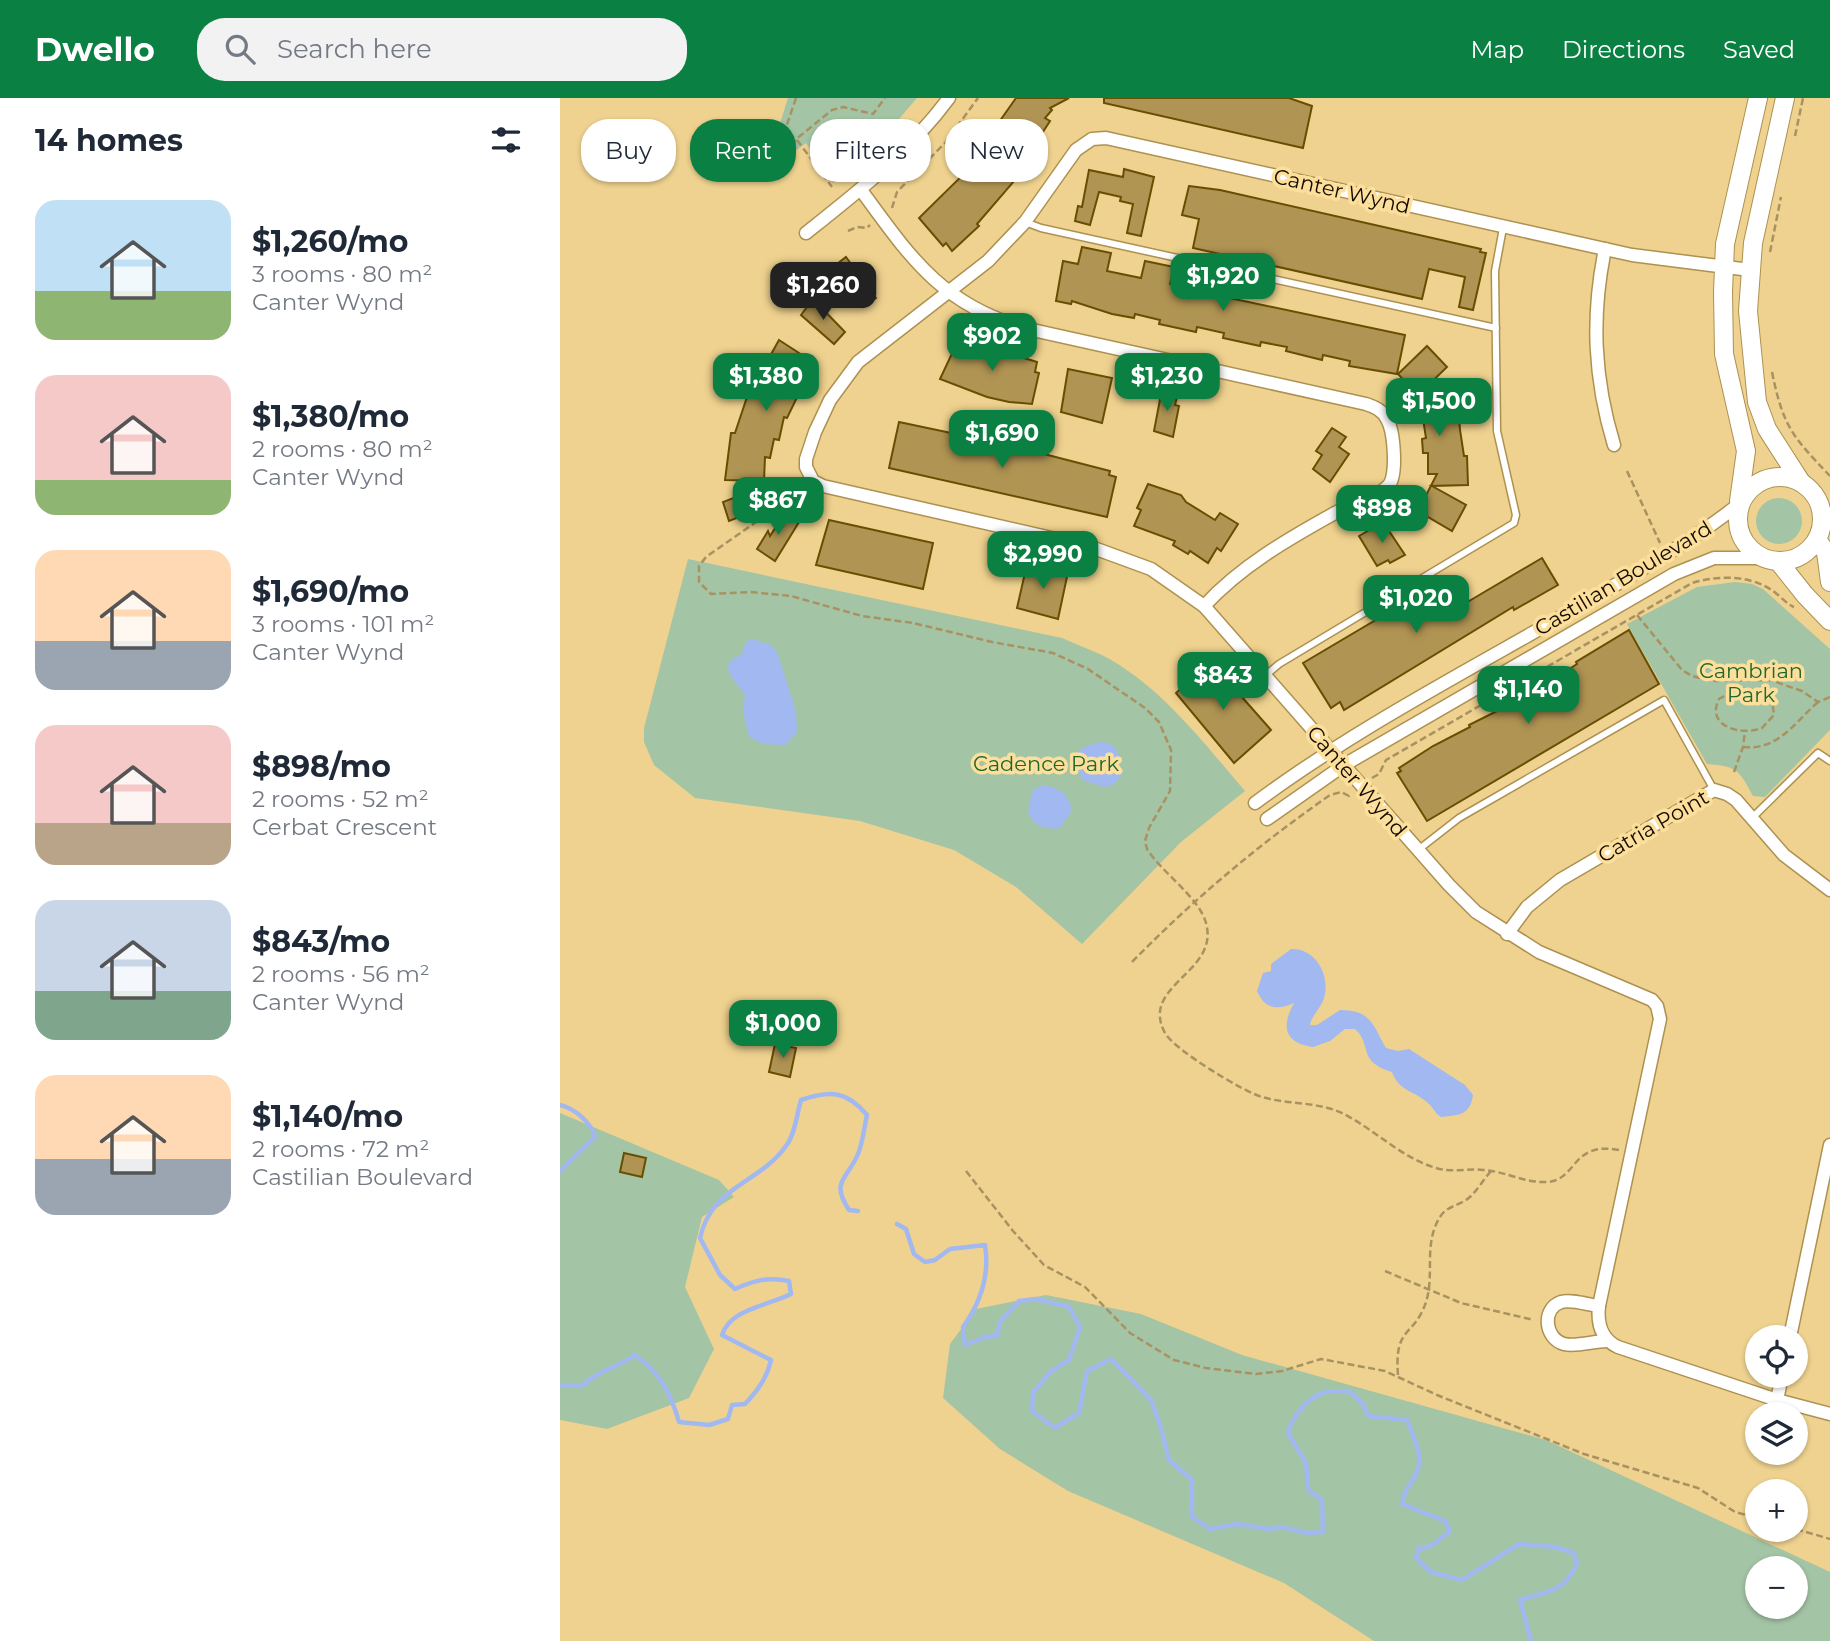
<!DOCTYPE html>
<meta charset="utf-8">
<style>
:root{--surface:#fff;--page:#f2f2f3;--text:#1f2937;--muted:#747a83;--accent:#0b8043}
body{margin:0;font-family:Montserrat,sans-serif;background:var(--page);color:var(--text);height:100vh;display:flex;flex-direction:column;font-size:26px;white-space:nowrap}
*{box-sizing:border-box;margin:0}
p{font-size:23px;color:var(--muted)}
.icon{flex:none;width:38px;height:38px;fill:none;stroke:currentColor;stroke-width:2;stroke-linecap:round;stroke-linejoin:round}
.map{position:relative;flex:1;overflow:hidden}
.side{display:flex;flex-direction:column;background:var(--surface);width:560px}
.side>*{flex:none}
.guide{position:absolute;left:21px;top:21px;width:665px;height:63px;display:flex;gap:14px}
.tools{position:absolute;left:1185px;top:1227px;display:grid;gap:14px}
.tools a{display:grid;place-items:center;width:63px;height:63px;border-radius:50%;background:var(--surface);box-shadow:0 2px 5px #0004;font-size:35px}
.price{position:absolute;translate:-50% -60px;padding:0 16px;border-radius:14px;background:var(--accent);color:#fff;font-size:23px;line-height:46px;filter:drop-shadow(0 2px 4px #0008)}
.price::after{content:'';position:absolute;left:50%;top:42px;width:21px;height:16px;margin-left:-10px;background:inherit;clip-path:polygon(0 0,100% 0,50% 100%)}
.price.current{background:#222;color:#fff}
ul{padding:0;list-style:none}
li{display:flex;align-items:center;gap:21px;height:175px;padding:0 35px}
li span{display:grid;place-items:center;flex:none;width:196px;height:140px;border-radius:21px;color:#555}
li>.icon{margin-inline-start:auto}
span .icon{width:84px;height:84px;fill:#fffc;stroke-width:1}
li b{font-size:30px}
h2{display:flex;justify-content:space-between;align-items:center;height:84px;padding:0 35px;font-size:30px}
.pill{padding:0 24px;border-radius:28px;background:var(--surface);box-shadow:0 2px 5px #0004;font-size:24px;line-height:63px}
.pill.current{background:var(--accent);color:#fff}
header{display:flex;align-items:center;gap:42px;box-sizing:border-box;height:98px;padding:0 35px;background:var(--accent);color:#fff}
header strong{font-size:33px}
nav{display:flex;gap:38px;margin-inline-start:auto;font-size:24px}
.search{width:490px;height:63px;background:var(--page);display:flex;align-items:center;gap:18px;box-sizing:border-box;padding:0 24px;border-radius:28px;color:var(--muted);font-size:26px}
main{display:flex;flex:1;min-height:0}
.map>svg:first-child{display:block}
.green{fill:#a4c4a6;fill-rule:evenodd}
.water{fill:#a1b9f0}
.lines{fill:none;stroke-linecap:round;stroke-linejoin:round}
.stream{stroke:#a1b9f0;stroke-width:4.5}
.building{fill:#b09453;stroke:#684e00;stroke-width:2}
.lane-casing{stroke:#ad9150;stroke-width:9}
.street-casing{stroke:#ad9150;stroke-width:15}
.secondary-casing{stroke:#ad9150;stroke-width:20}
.path{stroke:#a89261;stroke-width:2.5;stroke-dasharray:7 3.5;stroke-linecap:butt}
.lane{stroke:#fff;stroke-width:6}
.street{stroke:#fff;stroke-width:12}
.secondary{stroke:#fff;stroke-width:18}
.labels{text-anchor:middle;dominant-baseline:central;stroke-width:7;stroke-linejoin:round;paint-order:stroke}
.street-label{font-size:21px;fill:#140a00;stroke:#fddf9c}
.park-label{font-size:21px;fill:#22672e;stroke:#fddf9c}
</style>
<header>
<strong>Dwello</strong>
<div class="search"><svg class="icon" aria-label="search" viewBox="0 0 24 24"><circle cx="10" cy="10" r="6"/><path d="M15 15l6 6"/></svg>Search here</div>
<nav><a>Map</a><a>Directions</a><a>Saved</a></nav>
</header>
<main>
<section class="side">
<h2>14 homes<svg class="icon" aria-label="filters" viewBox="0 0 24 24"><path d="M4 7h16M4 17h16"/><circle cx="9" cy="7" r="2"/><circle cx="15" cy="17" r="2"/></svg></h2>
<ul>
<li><span style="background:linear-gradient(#bfe0f5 65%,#8fb573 0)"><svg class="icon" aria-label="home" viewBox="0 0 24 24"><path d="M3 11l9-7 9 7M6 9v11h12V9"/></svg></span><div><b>$1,260/mo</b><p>3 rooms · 80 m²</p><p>Canter Wynd</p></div></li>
<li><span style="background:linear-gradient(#f6c9c9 75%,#8fb573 0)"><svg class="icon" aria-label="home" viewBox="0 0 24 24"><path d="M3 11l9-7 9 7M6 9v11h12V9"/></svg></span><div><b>$1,380/mo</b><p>2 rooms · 80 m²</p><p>Canter Wynd</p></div></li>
<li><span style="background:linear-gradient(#ffd9b3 65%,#9aa5b1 0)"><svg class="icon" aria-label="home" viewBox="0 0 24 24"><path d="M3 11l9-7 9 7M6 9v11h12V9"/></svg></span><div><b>$1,690/mo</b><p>3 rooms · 101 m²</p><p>Canter Wynd</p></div></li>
<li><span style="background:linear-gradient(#f6c9c9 70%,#b9a48a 0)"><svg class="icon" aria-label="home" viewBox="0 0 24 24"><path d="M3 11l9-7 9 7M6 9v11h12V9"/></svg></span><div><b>$898/mo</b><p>2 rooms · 52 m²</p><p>Cerbat Crescent</p></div></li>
<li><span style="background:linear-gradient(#c9d6e8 65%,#7fa58c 0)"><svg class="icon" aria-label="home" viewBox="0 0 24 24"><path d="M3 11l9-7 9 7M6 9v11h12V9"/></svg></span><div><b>$843/mo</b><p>2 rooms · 56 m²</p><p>Canter Wynd</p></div></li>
<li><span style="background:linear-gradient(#ffd9b3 60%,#9aa5b1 0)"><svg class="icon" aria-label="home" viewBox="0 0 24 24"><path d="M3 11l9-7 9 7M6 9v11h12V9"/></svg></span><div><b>$1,140/mo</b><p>2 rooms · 72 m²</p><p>Castilian Boulevard</p></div></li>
</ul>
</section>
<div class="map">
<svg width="1270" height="1543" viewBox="0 0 1270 1543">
<rect width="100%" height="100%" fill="#efd28f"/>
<!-- green -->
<g class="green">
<polygon points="228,0 357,0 314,50 273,85 246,45 216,67 207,66"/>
<circle cx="1219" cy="423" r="23"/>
<path d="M128,461l374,79c13,6 27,11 40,17 58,30 101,87 143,136l-64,51 -99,102 -66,-57 -62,-37 -94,-29 -165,-23 -41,-33 -10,-23v-14z"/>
<path d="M1175,484l17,2 11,5 67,60v81l-65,67 -12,-1c-14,-26 -16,-30 -46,-32l-80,-140 70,-37z"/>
<polygon points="0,1015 159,1082 174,1099 142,1119 125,1189 154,1251 129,1300 47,1331 0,1322"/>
<path d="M486,1197l95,19 101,41 304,85 284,132v69h-456l-90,-58 -216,-92 -68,-42 -57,-51 7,-54 26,-35zM1197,1470h39v38h-39z"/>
</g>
<!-- water -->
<g class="water">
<path d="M192,541l19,6 6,7 19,59 1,21 -12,13 -21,-1 -15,-7 -6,-26 2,-16c-7,-12 -32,-30 -4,-40l5,-13z"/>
<path d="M542,644l9,2 7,8 3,24 -8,9 -9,2 -21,-7c-14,-24 -7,-34 19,-38z"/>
<path d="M482,687c16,3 29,8 29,27l-11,16c-15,2 -26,-1 -32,-16l4,-21z"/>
<path d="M731,851c26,-1 41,29 32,52 -4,9 -12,16 -13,24h7l23,-15c32,0 33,16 46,38l12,3 11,-2 56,36 8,10c-3,21 -15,20 -32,22 -6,-4 -7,-8 -12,-13 -13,-13 -30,-12 -37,-32 -36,-11 -19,-27 -37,-43h-10l-15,12 -17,6c-29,-4 -32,-21 -19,-44 -16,7 -29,7 -37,-12l6,-18 8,-2v-7z"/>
</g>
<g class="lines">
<!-- stream -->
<g class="stream">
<path d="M0,1007c15,4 31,17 35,32l-35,34"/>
<path d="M337,1126l9,5 8,25 11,8 10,-2 15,-11 35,-4c5,31 -4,57 -22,82l2,18 21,-8 11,-1 3,-14 19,-21 17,-2 33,8 11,20 -11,33 -19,12 -17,21 -1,18 23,17 24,-15 8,-42 24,-12 40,41 10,28 8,32 23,20v37l18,12 27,-5 31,5 14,-2 25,6 16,-1 -1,-32 -14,-10 -2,-27 -18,-30c4,-16 20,-37 38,-41 7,-1 16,0 23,-1l14,13 5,12 39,4c5,13 16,35 11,49 -5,15 -13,16 -16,35l43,17 5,10 -19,15 -13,3 -2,9 15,14 31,8 57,-36 37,3 18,6 3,11c-15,30 -28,26 -57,36l11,41"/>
<path d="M0,1287l22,1c15,-15 36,-19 53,-31 24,17 36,38 44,67l30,3 19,-6 4,-14 13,-1c13,-14 22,-26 26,-44l-49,-25c8,-26 45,-29 69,-41l-2,-13c-22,-4 -34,-1 -54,8l-15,-14 -20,-37c12,-53 58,-53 86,-92 9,-11 11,-33 15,-46 30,-10 46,-9 66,15 -3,13 -4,27 -9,39 -11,26 -28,27 -9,56l9,1"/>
</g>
</g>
<!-- building -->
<g class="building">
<polygon points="456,0 509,0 490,10 492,12 485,20 490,23 479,40 482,42 461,75 417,126 419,128 392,153 386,145 383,148 359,120 414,66 411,64"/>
<polygon points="544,0 729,0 752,8 743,50 544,5"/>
<polygon points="564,71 594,79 581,138 567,135 573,106 560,103 561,99 539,94 530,127 515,123 518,108 522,109 529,72 563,79"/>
<polygon points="629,88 660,92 921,151 920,154 926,155 913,212 899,209 905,179 869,171 862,201 633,150 639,121 622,117"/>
<polygon points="522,149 551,155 547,173 581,180 585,163 614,169 610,186 643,194 647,176 660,179 657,194 665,199 845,237 837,276 789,268 790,263 763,257 762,262 726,253 727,249 701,244 700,248 663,240 664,235 637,229 636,234 599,226 600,222 575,216 574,220 552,216 512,203 511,206 496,203 503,163 518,166"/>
<polygon points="286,159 316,200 303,209 295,197 291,199 274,176 281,171 277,166"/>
<polygon points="253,201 285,234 274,246 241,217"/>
<polygon points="219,242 256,266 243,287 227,320 224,319 219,342 214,341 210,360 205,359 204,383 165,382 171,335 175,335 192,284 195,285"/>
<polygon points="403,242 420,249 421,247 477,264 475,274 479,275 472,306 449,304 427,299 380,281 395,249 399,251"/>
<polygon points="867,248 887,269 860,295 896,288 902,318 899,318 900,332 904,358 907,358 908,387 872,388 906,407 892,433 858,413 877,376 868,376 868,355 863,355 862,341 866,340 862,314 860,314 857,296 838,276"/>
<polygon points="508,271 552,280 542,325 501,314"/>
<polygon points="602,291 618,295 615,307 619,308 613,339 594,333"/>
<polygon points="339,324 396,336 395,339 402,341 484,356 550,373 549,377 556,379 547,419 329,370"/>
<polygon points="772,330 786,339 779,349 789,356 770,384 753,371 762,357 756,353"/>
<polygon points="588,386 621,397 626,404 655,422 660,415 678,426 661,453 657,450 648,465 630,453 628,456 613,447 615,443 574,428 581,412 577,410"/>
<polygon points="202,389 208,404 198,407 200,411 169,423 163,404"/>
<polygon points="225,415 239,424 215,463 197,451 208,433 210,438"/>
<polygon points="269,422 373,445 363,491 256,467"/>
<polygon points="823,424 845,457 830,465 828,462 817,468 799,438"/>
<polygon points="982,460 998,487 954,512 953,509 784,612 780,604 771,610 743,565 851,501 849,497 881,479 899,509"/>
<polygon points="467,466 508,474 498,521 457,510"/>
<polygon points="1069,532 1099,586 867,723 837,675 841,673 839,670 873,648 910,629 909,627 945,609 943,606 960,597 961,599 982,587 980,585 1006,573 1017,566 1016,564"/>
<polygon points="651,564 711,632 674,665 616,595"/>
<polygon points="215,946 236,950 230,979 209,974"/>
<polygon points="64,1055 86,1060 82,1079 60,1074"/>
</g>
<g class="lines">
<defs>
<g id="lane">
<polyline points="465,124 481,130 936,230"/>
<polyline points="706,577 719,566 954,425 956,417 937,333 935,173 943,130"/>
<polyline points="1192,720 1258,655 1270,663"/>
<polyline points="858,752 899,720 1104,602 1154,692"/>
</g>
<g id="street">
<path d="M301,92c49,67 81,116 167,139l338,75c9,3 16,6 21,15 7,12 11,58 1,67 -13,13 -37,18 -53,27 -47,26 -94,53 -131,93"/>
<path d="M246,135c53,-42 103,-81 143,-135"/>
<path d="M1045,151c-14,68 -11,130 9,196"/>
<path d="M1190,172l-118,-15 -526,-117 -14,1 -16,11 -51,72 -37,39 -130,101 -28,38 -15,32 -9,27v8l7,14 10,5 268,61 60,22 53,37 245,279 27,27 63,40 113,48 5,6 3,13 -61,287c-2,18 2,33 19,41l159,53 53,14"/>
<path d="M695,705c101,-75 214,-133 323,-196 55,-33 111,-63 161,-103"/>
<polyline points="707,721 784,667 1114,476 1154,460 1204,460"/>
<polyline points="947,836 967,809 1000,782 1154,692 1167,696 1176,702 1224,757 1270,792"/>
<path d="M1039,1208c-11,-1 -27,-7 -38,-4 -20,7 -16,37 3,42 12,3 30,-3 43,-3"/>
<polyline points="1230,1239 1270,1047"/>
<polyline points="1217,1302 1222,1278"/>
</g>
<g id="secondary">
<polyline points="1225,0 1193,145 1188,213 1197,304 1207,331 1241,384"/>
<circle cx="1220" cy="421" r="42"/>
<polyline points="1179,403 1186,353 1164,256 1163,194 1165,146 1198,0"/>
<polyline points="1257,442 1266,454 1270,484"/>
<polyline points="1218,463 1245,497 1270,523"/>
</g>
</defs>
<!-- lane casing -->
<use href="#lane" class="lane-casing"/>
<!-- street casing -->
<use href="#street" class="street-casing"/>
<!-- secondary casing -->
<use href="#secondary" class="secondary-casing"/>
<!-- path -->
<g class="path">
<polyline points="236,0 220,47 224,51 272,12 283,9 313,16 325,0"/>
<polyline points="1235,38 1243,0"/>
<polyline points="237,42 272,89"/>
<polyline points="332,110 337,94 385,45 418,0"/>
<polyline points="288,133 297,129 307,130 310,127"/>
<polyline points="1210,154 1221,99"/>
<path d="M1212,274c11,55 21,65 58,104"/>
<polyline points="1067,373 1100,445"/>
<path d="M232,399l-86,60 -7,9v16l12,12 39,-2 41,4 71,20 51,7 79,19 61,11 35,16 57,39 14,14 12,28 -1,41 -21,37 -4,13 2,8c15,24 52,48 59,74 14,50 -67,62 -41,110 8,16 79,59 97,64 27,8 56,4 82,17 31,16 58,44 92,54 16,5 31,0 47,2 21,1 42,13 63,12 32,-1 24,-41 73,-32"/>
<polyline points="1077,517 1122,572 1132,578 1152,583 1210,582 1242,593 1258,604 1270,599"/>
<path d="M1179,590l22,3 11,9 2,15 -12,13c-20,8 -57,-1 -43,-29z"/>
<path d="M1183,649c35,4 52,-25 75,-45"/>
<polyline points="1174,674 1183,649 1185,633"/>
<path d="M812,680l7,-4 7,-14 306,-177c26,-8 59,-8 81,8 7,5 15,14 21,16"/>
<path d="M572,864c63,-64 125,-116 198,-167l11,-3 8,4 1,-3"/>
<polyline points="406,1073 453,1133 484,1167 525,1189 570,1235 614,1262 646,1270 696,1276 722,1273 761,1261 825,1273 877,1297 1024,1356 1138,1390 1175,1414 1197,1420"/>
<polyline points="825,1173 901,1205 974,1222"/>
<path d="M838,1277c-4,-50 16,-37 28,-73 9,-28 -3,-58 14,-85 7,-12 21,-11 31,-21 7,-7 13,-17 20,-25"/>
<polyline points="1236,1431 1270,1441"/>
</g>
<!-- lane -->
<use href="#lane" class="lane"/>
<!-- street -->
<use href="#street" class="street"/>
<!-- secondary -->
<use href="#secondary" class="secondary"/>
</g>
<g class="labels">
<!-- street labels -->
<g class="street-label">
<text transform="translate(782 93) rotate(13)">Canter Wynd</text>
<text transform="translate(1063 480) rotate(-31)">Castilian Boulevard</text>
<text transform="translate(797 683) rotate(49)">Canter Wynd</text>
<text transform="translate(1093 728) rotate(-30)">Catria Point</text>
</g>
<!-- park labels -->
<g class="park-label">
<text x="1191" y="572">Cambrian<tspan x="1191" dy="24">Park</tspan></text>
<text x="486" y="665">Cadence Park</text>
</g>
</g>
</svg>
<div class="tools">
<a><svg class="icon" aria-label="locate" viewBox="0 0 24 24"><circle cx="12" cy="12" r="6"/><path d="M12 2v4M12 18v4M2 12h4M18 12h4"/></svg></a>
<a><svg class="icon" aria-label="layers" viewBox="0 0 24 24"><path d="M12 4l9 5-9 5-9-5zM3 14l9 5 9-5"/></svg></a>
<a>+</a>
<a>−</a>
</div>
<b class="price" style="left:663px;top:215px">$1,920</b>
<b class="price current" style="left:263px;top:224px">$1,260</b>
<b class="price" style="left:432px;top:275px">$902</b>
<b class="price" style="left:206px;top:315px">$1,380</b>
<b class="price" style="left:607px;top:315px">$1,230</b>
<b class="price" style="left:879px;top:340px">$1,500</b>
<b class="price" style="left:442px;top:372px">$1,690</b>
<b class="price" style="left:218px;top:439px">$867</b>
<b class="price" style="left:822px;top:447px">$898</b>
<b class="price" style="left:483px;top:493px">$2,990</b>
<b class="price" style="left:856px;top:537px">$1,020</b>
<b class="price" style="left:663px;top:614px">$843</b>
<b class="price" style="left:968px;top:628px">$1,140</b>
<b class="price" style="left:223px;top:962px">$1,000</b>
<div class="guide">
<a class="pill">Buy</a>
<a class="pill current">Rent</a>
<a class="pill">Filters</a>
<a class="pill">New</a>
</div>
</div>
</main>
